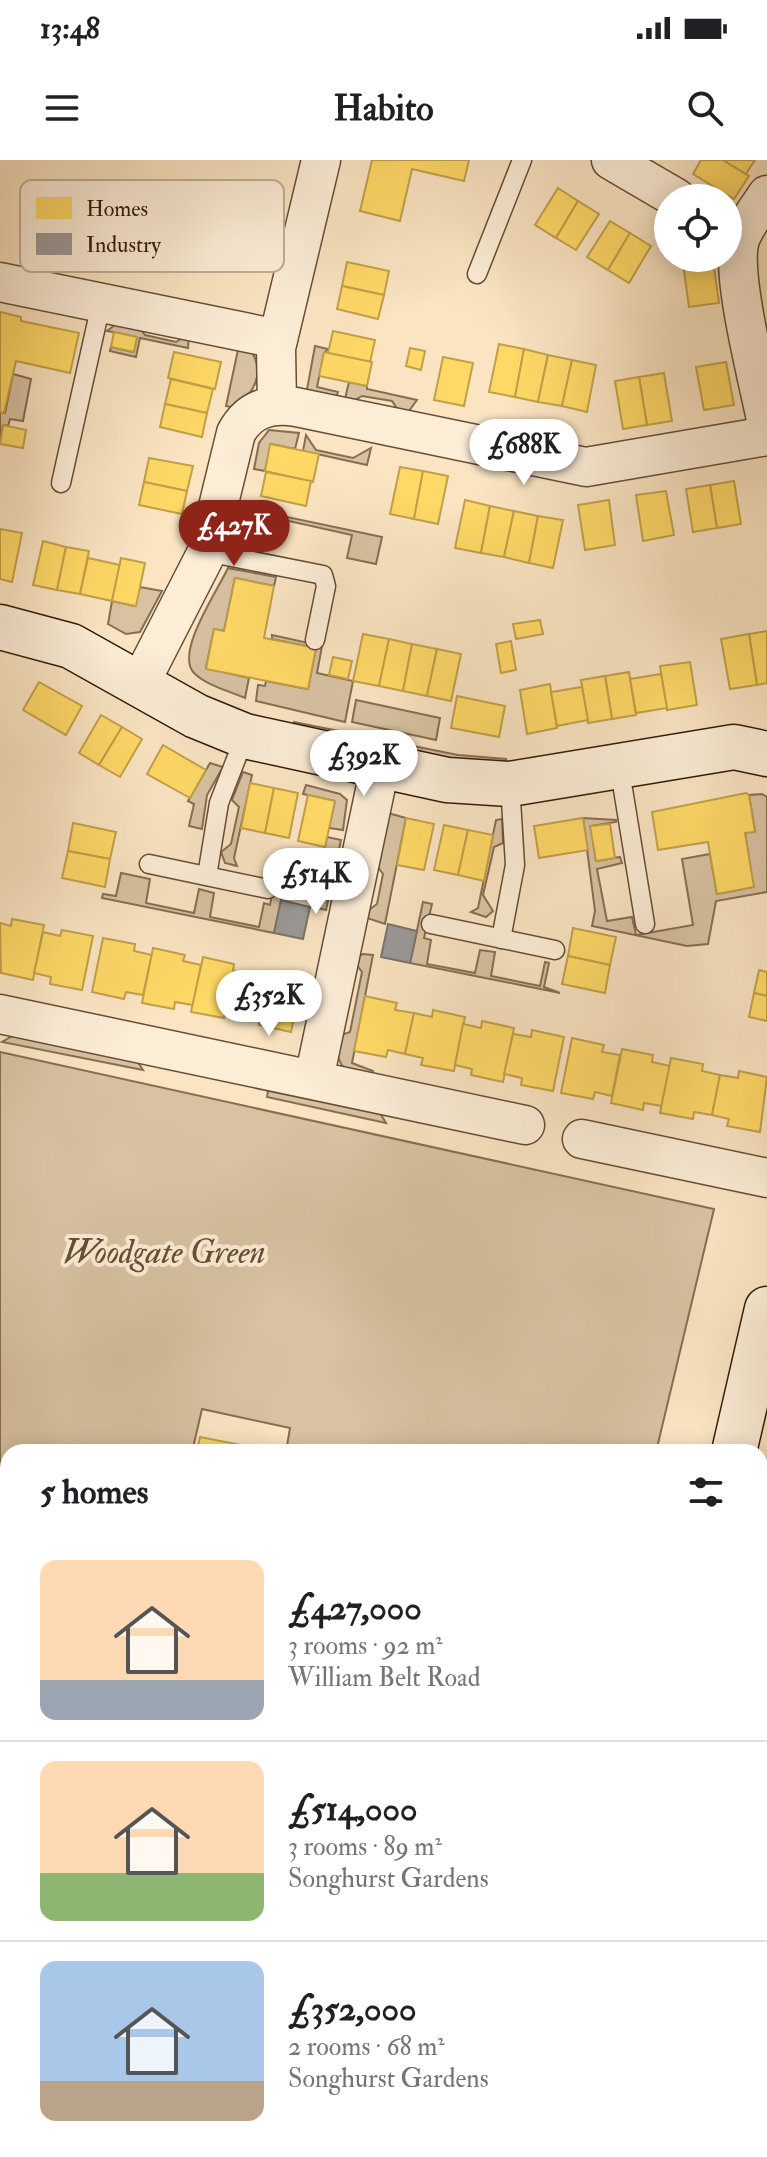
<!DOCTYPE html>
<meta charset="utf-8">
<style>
:root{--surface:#fff;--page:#f2f2f2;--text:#202124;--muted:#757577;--line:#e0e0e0;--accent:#8f2418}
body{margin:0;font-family:"IM FELL Double Pica",serif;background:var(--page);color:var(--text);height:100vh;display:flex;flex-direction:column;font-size:30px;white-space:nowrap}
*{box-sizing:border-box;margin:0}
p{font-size:26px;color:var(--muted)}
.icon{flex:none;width:44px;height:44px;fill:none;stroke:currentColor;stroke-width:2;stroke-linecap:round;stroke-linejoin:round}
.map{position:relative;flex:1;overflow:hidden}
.drawer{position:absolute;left:0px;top:1284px;width:768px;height:714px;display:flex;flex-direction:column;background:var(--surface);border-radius:24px 24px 0 0;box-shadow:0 4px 20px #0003}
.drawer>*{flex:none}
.buttons{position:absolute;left:654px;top:24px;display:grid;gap:16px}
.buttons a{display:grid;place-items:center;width:88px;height:88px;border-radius:50%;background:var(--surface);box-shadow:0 4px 20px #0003;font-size:40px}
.price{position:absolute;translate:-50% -68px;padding:0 18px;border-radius:28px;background:#fff;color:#222;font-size:26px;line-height:52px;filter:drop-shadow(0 2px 4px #0008)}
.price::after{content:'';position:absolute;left:50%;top:48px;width:24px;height:18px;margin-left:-12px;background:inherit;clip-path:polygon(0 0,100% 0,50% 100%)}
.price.selected{background:var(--accent);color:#fff}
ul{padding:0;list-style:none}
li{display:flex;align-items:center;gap:24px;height:200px;padding:0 40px}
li+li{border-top:2px solid var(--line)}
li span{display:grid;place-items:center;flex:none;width:224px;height:160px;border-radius:16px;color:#555}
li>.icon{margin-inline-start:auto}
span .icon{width:96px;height:96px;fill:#fffc;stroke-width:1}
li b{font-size:34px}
h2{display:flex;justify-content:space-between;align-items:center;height:96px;padding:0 40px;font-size:34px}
.status{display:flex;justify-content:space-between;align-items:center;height:56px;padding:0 40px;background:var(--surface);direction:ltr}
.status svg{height:22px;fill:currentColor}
header{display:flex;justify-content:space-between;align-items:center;height:104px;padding:0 40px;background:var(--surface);font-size:36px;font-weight:800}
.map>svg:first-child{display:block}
.green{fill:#d8c2a2;stroke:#866e54;stroke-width:2}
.homes{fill:#ffd966;stroke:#c2a049;stroke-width:2}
.industry{fill:#999;stroke:#7b736d;stroke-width:2}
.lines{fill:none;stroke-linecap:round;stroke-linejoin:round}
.lane-casing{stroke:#664d35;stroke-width:21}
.street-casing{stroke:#664d35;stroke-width:41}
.secondary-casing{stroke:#341b06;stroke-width:47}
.lane{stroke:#fcedd7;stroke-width:18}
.street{stroke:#fcedd7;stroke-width:38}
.secondary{stroke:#fcedd7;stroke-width:44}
.labels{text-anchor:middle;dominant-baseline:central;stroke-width:8;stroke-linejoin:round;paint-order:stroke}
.park-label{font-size:34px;font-style:italic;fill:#654d35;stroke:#fcedd7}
.key{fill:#fcedd7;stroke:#c0ae98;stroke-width:2}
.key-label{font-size:22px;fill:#341b06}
</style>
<div class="status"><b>13:48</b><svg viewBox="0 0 49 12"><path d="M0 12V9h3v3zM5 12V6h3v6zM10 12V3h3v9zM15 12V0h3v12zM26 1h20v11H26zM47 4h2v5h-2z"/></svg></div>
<header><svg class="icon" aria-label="menu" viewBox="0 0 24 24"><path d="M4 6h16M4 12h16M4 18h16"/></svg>Habito<svg class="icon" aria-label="search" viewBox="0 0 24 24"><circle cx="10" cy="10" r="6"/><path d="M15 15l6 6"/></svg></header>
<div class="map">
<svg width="767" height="1997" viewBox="0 0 767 1997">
<rect width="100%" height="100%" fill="#fae4c2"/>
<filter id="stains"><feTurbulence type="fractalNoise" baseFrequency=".0025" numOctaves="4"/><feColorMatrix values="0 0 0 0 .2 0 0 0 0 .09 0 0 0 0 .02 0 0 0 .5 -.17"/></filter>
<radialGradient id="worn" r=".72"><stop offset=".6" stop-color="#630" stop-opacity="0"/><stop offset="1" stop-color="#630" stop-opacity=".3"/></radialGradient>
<!-- green -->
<g class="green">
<polygon points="119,162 136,163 145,175 176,182 189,174 188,188 140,178 136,197 110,191 111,187 133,192 137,177 107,171"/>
<path d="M239,185l13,7c13,23 2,41 -17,56l-9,-2z"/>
<polygon points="315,186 328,189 324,193 317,227 338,232 335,242 306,235"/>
<polygon points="13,214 31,219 23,261 10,259 8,266 3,265 0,279 0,252 5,253"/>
<polygon points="349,222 367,226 367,229 417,240 406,255 402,256 392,241 362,236 348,244 344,243"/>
<polygon points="269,270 299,273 295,289 271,284 265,311 254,309 259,283"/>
<polygon points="306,275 316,290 353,298 371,288 367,305 303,291"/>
<polygon points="245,348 382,377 376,404 347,398 352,375 253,353 245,387 234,385"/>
<path d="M228,408l48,9 -2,9 -39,-8 -11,53 -10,-2 -8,39 43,10 -4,20c-16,-7 -37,-12 -50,-24 -22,-19 23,-84 33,-106z"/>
<polygon points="140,427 162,431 140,472 126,474 108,464 112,441 135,446"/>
<polygon points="272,475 322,486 317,513 353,521 345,562 256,541 258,525 265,526 266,521 308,529 316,488 272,479"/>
<polygon points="356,540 440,558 436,580 352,562"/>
<polygon points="294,562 458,595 506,599 507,607 485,609 292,571"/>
<polygon points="210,603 223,607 207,635 202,669 189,666 194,644 188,641"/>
<polygon points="243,612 252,615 234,698 237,706 225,703 221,692 231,684 239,647 232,640"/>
<polygon points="306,625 340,634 347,640 343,670 329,668 335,641 303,634"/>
<polygon points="762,634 767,637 767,732 716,741 708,784 687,786 592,766 595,751 583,658 616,660 616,662 591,666 596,701 620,697 622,703 597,709 607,761 632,757 636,775 693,765 682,699 710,694 717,734 753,727 745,673 755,671 749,635"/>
<polygon points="384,652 406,658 385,764 361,756 377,744 383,714 372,699"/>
<polygon points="502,659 503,683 494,687 483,735 493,751 486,757 471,752 478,748 496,660"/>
<polygon points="327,677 341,680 326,750 313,747"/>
<polygon points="277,711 287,714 274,773 102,738 103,734 116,736 121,713 150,719 146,743 194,753 199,729 214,733 210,757 259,767 264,743 270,745"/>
<polygon points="423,742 432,744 424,778 431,780 427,804 475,813 480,790 495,792 491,816 540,826 545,802 549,803 544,827 560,833 410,803"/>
<path d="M363,794l10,1 -21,108 21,8 2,11c-29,-12 -39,-10 -39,-45l14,-5 12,-60 -9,-12z"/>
<polygon points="19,872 134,896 143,910 2,882"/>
<polygon points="0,892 714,1049 656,1292 286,1292 290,1268 202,1249 192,1292 8,1292 8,1321 0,1320"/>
<polygon points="269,925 377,948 386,963 267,937"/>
</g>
<!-- homes -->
<g class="homes">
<polygon points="372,0 469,0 464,21 412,9 400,61 360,51"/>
<polygon points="701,0 723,0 749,16 734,39 693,14"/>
<polygon points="723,0 755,0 746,14"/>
<polygon points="558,28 578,41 556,78 535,65"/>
<polygon points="578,41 599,54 576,90 556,78"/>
<polygon points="610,61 630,73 608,110 587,97"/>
<polygon points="630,73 651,86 629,123 608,110"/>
<polygon points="713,100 719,143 689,147 683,104"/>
<polygon points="347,102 389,111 384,135 342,126"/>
<polygon points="342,126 384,135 378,159 337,149"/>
<polygon points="0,152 21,157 21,161 79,173 70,213 16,201 4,253 0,252"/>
<polygon points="333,171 375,180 370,202 328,193"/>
<polygon points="114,172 137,177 134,192 111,187"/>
<polygon points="499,184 524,189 515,237 489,232"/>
<polygon points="410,188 425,191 421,210 406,206"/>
<polygon points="524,189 548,195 538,242 515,237"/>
<polygon points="174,192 221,202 215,229 168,218"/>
<polygon points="324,192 372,202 367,226 319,216"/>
<polygon points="548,195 572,200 562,246 538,242"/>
<polygon points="443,197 473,203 464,246 434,240"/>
<polygon points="572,200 596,205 587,252 562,246"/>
<polygon points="726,202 734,245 704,250 696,207"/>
<polygon points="664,213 672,261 647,265 639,217"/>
<polygon points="639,217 647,265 623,269 615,221"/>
<polygon points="171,219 213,229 207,253 165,244"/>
<polygon points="165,244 207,253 202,277 160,267"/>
<polygon points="3,265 26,270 23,288 0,284"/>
<polygon points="270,284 319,294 313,322 265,311"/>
<polygon points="149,298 193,306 187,331 144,322"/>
<polygon points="400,307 423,311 414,359 390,354"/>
<polygon points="423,311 448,316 438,364 414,359"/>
<polygon points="266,312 311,321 306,346 261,336"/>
<polygon points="734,321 741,364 717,368 710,325"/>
<polygon points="144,322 187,331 182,354 139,345"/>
<polygon points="710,325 717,368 693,372 686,329"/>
<polygon points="666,331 674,375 643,381 636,335"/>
<polygon points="465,340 490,346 481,393 455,388"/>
<polygon points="609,340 615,385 585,390 578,345"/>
<polygon points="490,346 514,351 504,397 481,393"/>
<polygon points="514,351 538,356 529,403 504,397"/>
<polygon points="252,353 271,357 267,375 249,371"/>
<polygon points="538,356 563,360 553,408 529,403"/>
<polygon points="0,369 22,373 12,422 0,419"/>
<polygon points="43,381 66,387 57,430 33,425"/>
<polygon points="66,387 89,391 80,434 57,430"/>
<polygon points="88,398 120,405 112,441 80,434"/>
<polygon points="121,398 145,403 136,446 112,441"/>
<polygon points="235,418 274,426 264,478 316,488 308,529 206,509 214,469 224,471"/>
<polygon points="540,460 543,474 516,479 513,464"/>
<polygon points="767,471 767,523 757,525 749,474"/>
<polygon points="363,474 389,479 379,526 353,521"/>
<polygon points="749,474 757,525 730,529 721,479"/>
<polygon points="389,479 412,484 403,531 379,526"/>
<polygon points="511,481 516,510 501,513 496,484"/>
<polygon points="412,484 437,489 427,536 403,531"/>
<polygon points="437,489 461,494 451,541 427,536"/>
<polygon points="333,497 352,501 348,519 329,515"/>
<polygon points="690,502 697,545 667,550 660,506"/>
<polygon points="629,512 636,555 612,559 605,516"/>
<polygon points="661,514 667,548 636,553 630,519"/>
<polygon points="605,516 612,559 588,563 581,520"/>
<polygon points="39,522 82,546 66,575 23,550"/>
<polygon points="550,524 557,568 527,574 520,530"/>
<polygon points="582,527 588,560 557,566 551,532"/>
<polygon points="457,536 505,546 499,577 451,568"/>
<polygon points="101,555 122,567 99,605 79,593"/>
<polygon points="122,567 142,579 120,617 99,605"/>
<polygon points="163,585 206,610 190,638 147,614"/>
<polygon points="250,623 274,628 265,673 241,668"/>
<polygon points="274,628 298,633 289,678 265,673"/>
<polygon points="746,633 749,635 755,672 745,673 754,727 717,734 708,682 658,690 652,652"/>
<polygon points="308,635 335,641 325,687 298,681"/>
<polygon points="406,658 434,664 424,710 397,705"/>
<polygon points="583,658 588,690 539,698 534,666"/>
<polygon points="73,663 116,672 110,699 68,691"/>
<polygon points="610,664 615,698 596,701 590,666"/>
<polygon points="444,665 468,670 458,715 434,710"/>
<polygon points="468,670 493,675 484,721 458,715"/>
<polygon points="68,691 110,699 105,727 62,718"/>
<polygon points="12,759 44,765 33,820 1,813 0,763 11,766"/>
<polygon points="573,768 616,777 610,805 568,796"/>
<polygon points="62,770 93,776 82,830 50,824 51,817 34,813 43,772 60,776"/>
<polygon points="103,778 135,784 134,791 152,795 143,835 126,832 124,839 92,832"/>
<polygon points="153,788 185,795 183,801 201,805 193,845 175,842 174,849 142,843"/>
<polygon points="568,796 610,805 605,833 562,824"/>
<polygon points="203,797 234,804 233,811 251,814 243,855 225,851 224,858 191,852"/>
<polygon points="759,810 767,812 767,836 754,833"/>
<polygon points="270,811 302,817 291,872 259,865 260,858 243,855 251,814 269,818"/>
<polygon points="754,833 767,836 767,861 749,857"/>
<polygon points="365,836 397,843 395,850 414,853 405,894 388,890 386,897 354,891"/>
<polygon points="433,850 465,857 454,911 421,905 423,898 405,894 414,853 432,857"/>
<polygon points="482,861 514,868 503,922 471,915 472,909 455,905 463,864 481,868"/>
<polygon points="532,870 564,877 553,931 521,925 522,918 504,914 513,874 531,877"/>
<polygon points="572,878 604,885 602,892 620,895 612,936 595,932 593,939 561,933"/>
<polygon points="622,889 653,895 652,902 670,906 662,946 644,943 643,950 611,943"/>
<polygon points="671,898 703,904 702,911 720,915 712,955 694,952 693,959 660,953"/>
<polygon points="739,911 767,917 760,972 727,966 729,959 712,955 720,915 738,918"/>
<polygon points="200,1277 276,1292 197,1292"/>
<polygon points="764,1706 767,1711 765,1762 760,1753 760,1708"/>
</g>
<!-- industry -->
<g class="industry">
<polygon points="281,740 310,747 303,779 274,773"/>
<polygon points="388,764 417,771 410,803 381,797"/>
<polygon points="760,1643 767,1646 767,1665 762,1678"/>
</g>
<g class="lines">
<defs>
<g id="lane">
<polyline points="477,114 522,0"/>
<polyline points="61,323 101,144"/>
<polyline points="207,392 323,415 326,426 315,480"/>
<polyline points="619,605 645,764"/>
<polyline points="149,704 268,729"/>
<polyline points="207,716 219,643 245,576"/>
<polyline points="431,764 555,790"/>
<polyline points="501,779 515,705 510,624"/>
</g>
<g id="street">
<polyline points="611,0 676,38"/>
<path d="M767,35c-8,13 -20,27 -26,42 -13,32 19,149 26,188"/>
<polyline points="0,122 278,179"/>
<polyline points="277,245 276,188 321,0"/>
<path d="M140,523l67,-131 29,-119c13,-24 34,-30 60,-26l290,60 181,-31"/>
<polyline points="0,854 525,965"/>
<polyline points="314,919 380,607"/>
<polyline points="582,979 767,1018"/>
<polyline points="760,1797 767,1794"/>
<polyline points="710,1990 711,1997"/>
</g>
<g id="secondary">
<polyline points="0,467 71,486 196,556 245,576 447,620 510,624 734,587 767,594"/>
<polyline points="734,1292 767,1149"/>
<polyline points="0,1349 8,1350"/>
<polyline points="0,1380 8,1383"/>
<polyline points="760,1552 767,1556"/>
</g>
</defs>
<!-- lane casing -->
<use href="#lane" class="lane-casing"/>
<!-- street casing -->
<use href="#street" class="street-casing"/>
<!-- secondary casing -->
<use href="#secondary" class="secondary-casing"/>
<!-- lane -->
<use href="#lane" class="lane"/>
<!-- street -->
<use href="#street" class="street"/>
<!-- secondary -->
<use href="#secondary" class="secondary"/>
</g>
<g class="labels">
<!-- park labels -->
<g class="park-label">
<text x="164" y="1092">Woodgate Green</text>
</g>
</g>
<!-- legend -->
<rect x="20" y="20" width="264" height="92" rx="12" class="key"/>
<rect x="36" y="37" width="36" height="22" fill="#ffd966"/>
<rect x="36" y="73" width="36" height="22" fill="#999"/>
<g class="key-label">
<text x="86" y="56">Homes</text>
<text x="86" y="92">Industry</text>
</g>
<rect width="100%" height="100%" filter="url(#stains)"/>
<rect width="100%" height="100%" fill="url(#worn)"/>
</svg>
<div class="buttons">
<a><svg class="icon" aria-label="locate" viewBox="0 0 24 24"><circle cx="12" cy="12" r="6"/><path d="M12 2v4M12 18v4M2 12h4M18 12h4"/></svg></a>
</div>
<b class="price" style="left:524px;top:327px">£688K</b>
<b class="price selected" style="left:234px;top:408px">£427K</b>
<b class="price" style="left:364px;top:638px">£392K</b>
<b class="price" style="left:316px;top:756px">£514K</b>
<b class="price" style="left:269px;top:878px">£352K</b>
<section class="drawer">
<h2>5 homes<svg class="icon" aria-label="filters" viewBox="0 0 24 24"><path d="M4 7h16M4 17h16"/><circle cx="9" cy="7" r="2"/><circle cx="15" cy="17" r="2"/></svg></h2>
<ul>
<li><span style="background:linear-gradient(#ffd9b3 75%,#9aa5b1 0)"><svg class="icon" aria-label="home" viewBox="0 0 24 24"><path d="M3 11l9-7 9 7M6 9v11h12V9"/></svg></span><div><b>£427,000</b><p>3 rooms · 92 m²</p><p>William Belt Road</p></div></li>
<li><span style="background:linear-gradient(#ffd9b3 70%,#8fb573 0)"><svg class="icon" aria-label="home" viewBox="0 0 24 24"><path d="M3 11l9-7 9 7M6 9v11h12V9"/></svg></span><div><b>£514,000</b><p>3 rooms · 89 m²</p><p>Songhurst Gardens</p></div></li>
<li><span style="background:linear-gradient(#a9c7e8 75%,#b9a48a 0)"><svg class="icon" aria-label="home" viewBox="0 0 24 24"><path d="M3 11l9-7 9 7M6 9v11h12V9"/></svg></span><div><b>£352,000</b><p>2 rooms · 68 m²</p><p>Songhurst Gardens</p></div></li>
</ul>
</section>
</div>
